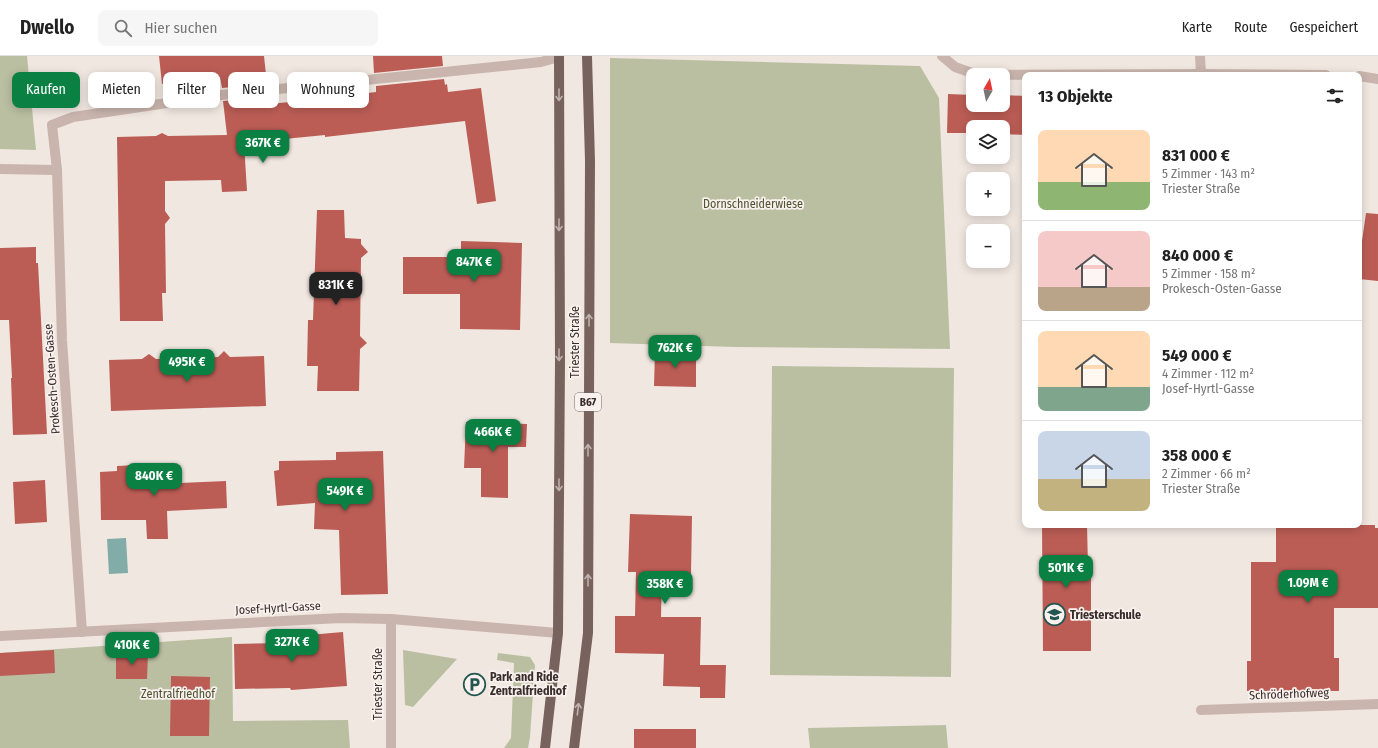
<!DOCTYPE html>
<html lang="de">
<meta charset="utf-8">
<style>
:root{--surface:#fff;--page:#f6f6f6;--text:#222;--muted:#767676;--line:#e0e0e0;--accent:#0b8043}
body{margin:0;font-family:"Fira Sans Condensed",sans-serif;background:var(--page);color:var(--text);height:100vh;display:flex;flex-direction:column;font-size:15px;white-space:nowrap}
*{box-sizing:border-box;margin:0}
p{font-size:13px;color:var(--muted)}
.icon{flex:none;width:22px;height:22px;fill:none;stroke:currentColor;stroke-width:2;stroke-linecap:round;stroke-linejoin:round}
.map{position:relative;flex:1;overflow:hidden}
.side{position:absolute;left:1022px;top:16px;width:340px;height:456px;display:flex;flex-direction:column;background:var(--surface);border-radius:8px;box-shadow:0 2px 10px #0003}
.side>*{flex:none}
.guide{position:absolute;left:12px;top:16px;width:380px;height:36px;display:flex;gap:8px}
.needle{width:26px;rotate:9deg}
.controls{position:absolute;left:966px;top:12px;display:grid;gap:8px}
.controls a{display:grid;place-items:center;width:44px;height:44px;border-radius:8px;background:var(--surface);box-shadow:0 2px 10px #0003;font-size:20px}
.price{position:absolute;translate:-50% -34px;padding:0 9px;border-radius:8px;background:var(--accent);color:#fff;font-size:13px;line-height:26px;filter:drop-shadow(0 1px 2px #0008)}
.price::after{content:'';position:absolute;left:50%;top:24px;width:12px;height:9px;margin-left:-6px;background:inherit;clip-path:polygon(0 0,100% 0,50% 100%)}
.price.selected{background:#222;color:#fff}
ul{padding:0;list-style:none}
li{display:flex;align-items:center;gap:12px;height:100px;padding:0 16px}
li+li{border-top:1px solid var(--line)}
li span{display:grid;place-items:center;flex:none;width:112px;height:80px;border-radius:8px;color:#555}
li>.icon{margin-inline-start:auto}
span .icon{width:48px;height:48px;fill:#fffc;stroke-width:1}
li b{font-size:17px}
h2{display:flex;justify-content:space-between;align-items:center;height:48px;padding:0 16px;font-size:17px}
.tag{padding:0 14px;border-radius:8px;background:var(--surface);box-shadow:0 2px 10px #0003;font-size:14px;line-height:36px}
.tag.selected{background:var(--accent);color:#fff}
header{display:flex;align-items:center;gap:24px;box-sizing:border-box;height:56px;padding:0 20px;background:var(--surface);border-bottom:1px solid var(--line)}
header strong{font-size:19px}
nav{display:flex;gap:22px;margin-inline-start:auto;font-size:14px}
.search{width:280px;height:36px;background:var(--page);display:flex;align-items:center;gap:10px;box-sizing:border-box;padding:0 14px;border-radius:8px;color:var(--muted);font-size:15px}
.map>svg:first-child{display:block}
.green{fill:#babfa2}
.water{fill:#82aca7}
.building{fill:#bb5d55}
.lines{fill:none;stroke-linecap:round;stroke-linejoin:round}
.street{stroke:#c9b5ad;stroke-width:10}
.primary{stroke:#78625e;stroke-width:10}
.oneway{stroke:#bfb1ad}
.labels{text-anchor:middle;dominant-baseline:central;stroke-width:3.5;stroke-linejoin:round;paint-order:stroke}
.shield{fill:#f9f1ed;stroke:#726865;stroke-width:1}
.shield-label{font-size:11px;font-weight:bold;fill:#382d2b}
.park-label{font-size:12px;fill:#4d5431;stroke:#f9f1ed}
.street-label{font-size:12px;fill:#382d2b;stroke:#f9f1ed}
.poi-label{font-size:12px;font-weight:bold;fill:#382d2b;stroke:#f9f1ed;text-anchor:start}
</style>
<header>
<strong>Dwello</strong>
<div class="search"><svg class="icon" aria-label="search" viewBox="0 0 24 24"><circle cx="10" cy="10" r="6"/><path d="M15 15l6 6"/></svg>Hier suchen</div>
<nav><a>Karte</a><a>Route</a><a>Gespeichert</a></nav>
</header>
<div class="map">
<svg width="1378" height="692" viewBox="0 0 1378 692">
<rect width="100%" height="100%" fill="#f1e7e1"/>
<!-- green -->
<g class="green">
<polygon points="0,0 27,0 36,94 0,93"/>
<polygon points="610,2 920,10 939,42 950,293 734,291 610,287"/>
<polygon points="772,310 954,312 951,621 770,619"/>
<polygon points="232,581 233,665 348,664 350,692 0,692 0,597"/>
<polygon points="403,594 457,603 413,651 405,649"/>
<polygon points="498,597 530,601 535,609 530,681 528,692 504,692 511,682 514,607 497,604"/>
<polygon points="946,669 948,692 810,692 808,672"/>
</g>
<!-- water -->
<polygon class="water" points="126,482 128,517 109,518 107,483"/>
<!-- building -->
<g class="building">
<polygon points="159,0 264,0 267,28 222,32 220,21 162,28"/>
<polygon points="373,0 442,0 443,10 374,17"/>
<polygon points="444,23 445,29 447,28 448,36 481,32 496,145 477,148 465,65 325,81 325,79 244,87 247,135 222,136 221,124 165,125 165,155 170,162 165,168 166,237 162,237 163,265 120,265 117,81 156,80 162,77 168,80 227,79 223,45 268,41 269,48 321,43 376,36 376,30"/>
<polygon points="948,38 973,39 973,49 1003,49 1003,39 1025,40 1025,79 1003,78 1003,71 973,71 973,77 947,77"/>
<polygon points="317,154 344,154 345,182 361,183 361,188 368,196 361,202 360,280 367,287 360,293 359,335 317,335 318,310 307,310 308,264 313,264"/>
<polygon points="1366,157 1378,158 1378,225 1359,223 1359,206"/>
<polygon points="461,185 522,187 520,274 460,273 460,238 403,238 403,201 461,201"/>
<polygon points="36,191 36,207 38,207 47,378 13,379 11,322 12,322 9,264 0,264 0,192"/>
<polygon points="224,295 230,301 264,300 266,350 111,355 109,304 142,303 149,298 156,303 218,301"/>
<polygon points="655,296 696,296 696,331 654,330"/>
<polygon points="466,366 527,368 526,391 508,391 508,442 481,441 481,412 464,412"/>
<polygon points="383,395 388,538 341,539 339,474 314,473 315,447 277,450 274,415 279,414 279,405 336,404 336,396"/>
<polygon points="157,408 157,428 226,425 227,452 167,455 168,483 147,483 146,464 101,464 100,416 117,415 117,410"/>
<polygon points="45,424 47,466 15,468 13,426"/>
<polygon points="630,458 692,460 691,518 662,517 661,561 701,561 700,609 726,609 725,642 700,642 700,631 663,630 664,598 615,597 615,560 635,560 636,516 628,516"/>
<polygon points="1042,469 1087,469 1088,510 1091,510 1091,595 1043,595"/>
<polygon points="1276,469 1375,469 1375,472 1378,472 1378,552 1334,552 1334,602 1339,602 1339,635 1247,635 1247,605 1251,605 1251,506 1276,506"/>
<polygon points="343,576 347,630 291,634 290,632 235,633 234,588 287,587 286,581"/>
<polygon points="54,594 55,617 0,620 0,597"/>
<polygon points="116,596 148,597 147,623 116,623"/>
<polygon points="171,620 210,621 209,680 170,680"/>
<rect x="634" y="673" width="62" height="19"/>
</g>
<g class="lines">
<!-- street -->
<g class="street">
<polyline points="942,0 955,11 978,19 1201,18 1326,19"/>
<polyline points="1200,0 1201,19"/>
<polyline points="1359,20 1378,23"/>
<polyline points="0,113 57,114"/>
<polyline points="391,563 391,692"/>
<polyline points="82,576 62,284 57,114 52,69 73,61 221,39 541,6 559,1"/>
<polyline points="0,580 341,562 391,563 558,577"/>
<polyline points="1201,654 1378,648"/>
</g>
<!-- primary -->
<g class="primary">
<polyline points="545,692 558,577 560,305 559,0"/>
<polyline points="574,692 588,577 590,105 587,0"/>
</g>
</g>
<!-- one-way arrows -->
<defs><path id="oneway-shaft" d="M-6 0H5M1.5-3L5.5 0L1.5 3" fill="none" stroke-width="1.6" stroke-linecap="round" stroke-linejoin="round"/></defs>
<g class="oneway">
<use href="#oneway-shaft" transform="translate(559 39) rotate(90)"/>
<use href="#oneway-shaft" transform="translate(559 169) rotate(90)"/>
<use href="#oneway-shaft" transform="translate(589 264) rotate(-90)"/>
<use href="#oneway-shaft" transform="translate(559 299) rotate(90)"/>
<use href="#oneway-shaft" transform="translate(588 394) rotate(-90)"/>
<use href="#oneway-shaft" transform="translate(559 429) rotate(90)"/>
<use href="#oneway-shaft" transform="translate(588 524) rotate(-90)"/>
<use href="#oneway-shaft" transform="translate(578 653) rotate(-83)"/>
</g>
<!-- icons -->
<defs>
<symbol id="school-ring" viewBox="-11 -11 22 22"><circle r="9.5" fill="#f9f1ed" stroke="#245651" stroke-width="1.5"/><path d="M0-5L7-2L0 1L-7-2ZM-4 1L0 2.5L4 1V4Q0 6-4 4Z" fill="#245651"/></symbol>
<symbol id="parking-ring" viewBox="-11 -11 22 22"><circle r="9.5" fill="#f9f1ed" stroke="#245651" stroke-width="1.5"/><path d="M-3.5-5.5H1a3.5 3.5 0 0 1 0 7H-1V5.5H-3.5ZM-1-3.4V-.6H.8a1.4 1.4 0 0 0 0-2.8Z" fill="#245651"/></symbol>
</defs>
<g fill-rule="evenodd">
<use href="#school-ring" x="1042" y="546" width="25" height="25"/>
<use href="#parking-ring" x="462" y="616" width="25" height="25"/>
</g>
<g class="labels">
<!-- shield labels -->
<rect class="shield" x="575" y="337" width="26" height="18" rx="3"/>
<g class="shield-label">
<text x="588" y="346">B67</text>
</g>
<!-- park labels -->
<g class="park-label">
<text x="753" y="148">Dornschneiderwiese</text>
<text x="178" y="638">Zentralfriedhof</text>
</g>
<!-- street labels -->
<g class="street-label">
<text transform="translate(575 286) rotate(-90)">Triester Straße</text>
<text transform="translate(52 323) rotate(-94)">Prokesch-Osten-Gasse</text>
<text transform="translate(278 552) rotate(-3)">Josef-Hyrtl-Gasse</text>
<text transform="translate(378 628) rotate(-90)">Triester Straße</text>
<text transform="translate(1289 638) rotate(-2)">Schröderhofweg</text>
</g>
<!-- poi labels -->
<g class="poi-label">
<text x="1070" y="559">Triesterschule</text>
<text x="490" y="621">Park and Ride<tspan x="490" dy="14">Zentralfriedhof</tspan></text>
</g>
</g>
</svg>
<div class="controls">
<a><svg class="needle" viewBox="-14 -14 28 28"><path d="M0-13l5 13h-10z" fill="#e53935"/><path d="M0 13l5-13h-10z" fill="#767676"/></svg></a>
<a><svg class="icon" aria-label="layers" viewBox="0 0 24 24"><path d="M12 4l9 5-9 5-9-5zM3 14l9 5 9-5"/></svg></a>
<a>+</a>
<a>−</a>
</div>
<b class="price" style="left:263px;top:108px">367K €</b>
<b class="price" style="left:474px;top:227px">847K €</b>
<b class="price selected" style="left:336px;top:250px">831K €</b>
<b class="price" style="left:675px;top:313px">762K €</b>
<b class="price" style="left:187px;top:327px">495K €</b>
<b class="price" style="left:493px;top:397px">466K €</b>
<b class="price" style="left:154px;top:441px">840K €</b>
<b class="price" style="left:345px;top:456px">549K €</b>
<b class="price" style="left:1066px;top:533px">501K €</b>
<b class="price" style="left:1308px;top:548px">1.09M €</b>
<b class="price" style="left:665px;top:549px">358K €</b>
<b class="price" style="left:292px;top:607px">327K €</b>
<b class="price" style="left:132px;top:610px">410K €</b>
<div class="guide">
<a class="tag selected">Kaufen</a>
<a class="tag">Mieten</a>
<a class="tag">Filter</a>
<a class="tag">Neu</a>
<a class="tag">Wohnung</a>
</div>
<section class="side">
<h2>13 Objekte<svg class="icon" aria-label="filters" viewBox="0 0 24 24"><path d="M4 7h16M4 17h16"/><circle cx="9" cy="7" r="2"/><circle cx="15" cy="17" r="2"/></svg></h2>
<ul>
<li><span style="background:linear-gradient(#ffd9b3 65%,#8fb573 0)"><svg class="icon" aria-label="home" viewBox="0 0 24 24"><path d="M3 11l9-7 9 7M6 9v11h12V9"/></svg></span><div><b>831 000 €</b><p>5 Zimmer · 143 m²</p><p>Triester Straße</p></div></li>
<li><span style="background:linear-gradient(#f6c9c9 70%,#b9a48a 0)"><svg class="icon" aria-label="home" viewBox="0 0 24 24"><path d="M3 11l9-7 9 7M6 9v11h12V9"/></svg></span><div><b>840 000 €</b><p>5 Zimmer · 158 m²</p><p>Prokesch-Osten-Gasse</p></div></li>
<li><span style="background:linear-gradient(#ffd9b3 70%,#7fa58c 0)"><svg class="icon" aria-label="home" viewBox="0 0 24 24"><path d="M3 11l9-7 9 7M6 9v11h12V9"/></svg></span><div><b>549 000 €</b><p>4 Zimmer · 112 m²</p><p>Josef-Hyrtl-Gasse</p></div></li>
<li><span style="background:linear-gradient(#c9d6e8 60%,#c2b280 0)"><svg class="icon" aria-label="home" viewBox="0 0 24 24"><path d="M3 11l9-7 9 7M6 9v11h12V9"/></svg></span><div><b>358 000 €</b><p>2 Zimmer · 66 m²</p><p>Triester Straße</p></div></li>
</ul>
</section>
</div>
